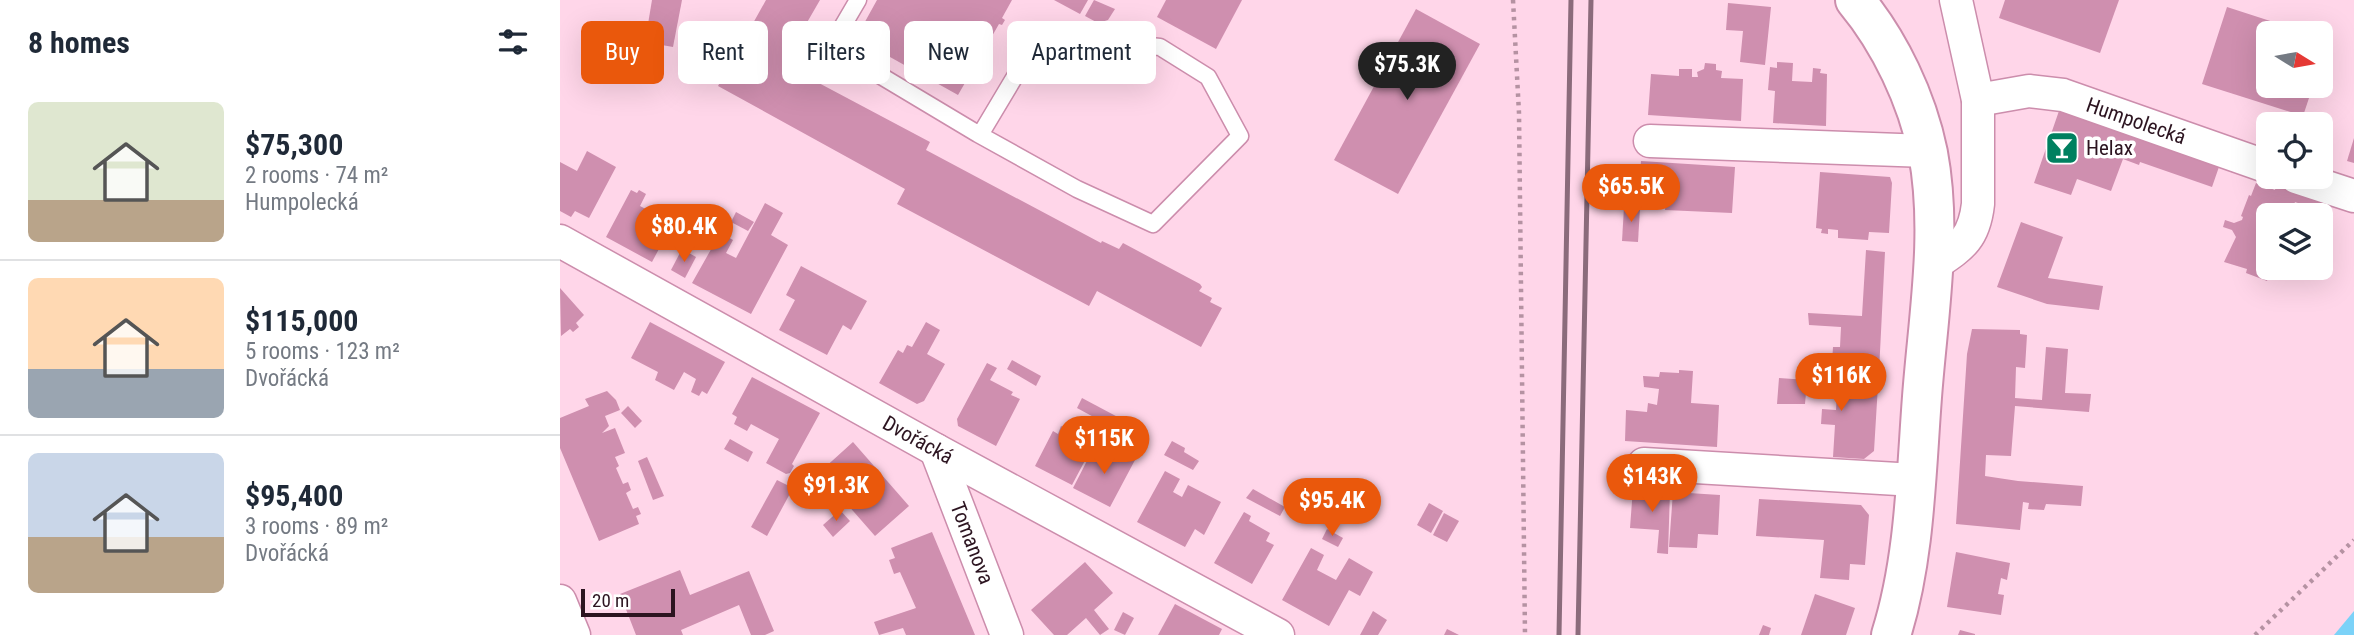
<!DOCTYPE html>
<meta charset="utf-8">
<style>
:root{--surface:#fff;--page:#f6f6f7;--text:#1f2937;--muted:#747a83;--line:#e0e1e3;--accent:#ea580c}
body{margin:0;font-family:"Roboto Condensed",sans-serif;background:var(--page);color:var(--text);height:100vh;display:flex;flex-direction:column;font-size:26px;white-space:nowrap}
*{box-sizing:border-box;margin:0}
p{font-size:23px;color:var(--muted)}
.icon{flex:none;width:38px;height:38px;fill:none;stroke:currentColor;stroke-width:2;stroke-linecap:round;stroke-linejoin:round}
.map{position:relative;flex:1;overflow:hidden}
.side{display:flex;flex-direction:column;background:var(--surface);width:560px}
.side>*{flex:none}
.banner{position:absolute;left:21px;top:21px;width:665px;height:63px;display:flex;gap:14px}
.needle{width:46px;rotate:101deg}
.tools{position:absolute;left:1696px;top:21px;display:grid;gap:14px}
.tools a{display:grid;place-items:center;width:77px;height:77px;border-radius:10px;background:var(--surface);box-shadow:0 7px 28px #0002;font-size:35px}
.scale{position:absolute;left:21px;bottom:18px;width:94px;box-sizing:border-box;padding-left:7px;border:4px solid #2c1420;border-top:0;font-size:19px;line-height:24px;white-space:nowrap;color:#2c1420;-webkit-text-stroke:5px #fff;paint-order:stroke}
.price{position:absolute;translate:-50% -60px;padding:0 16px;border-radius:24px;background:var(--accent);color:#fff;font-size:23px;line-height:46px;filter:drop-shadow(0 2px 4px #0008)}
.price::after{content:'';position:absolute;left:50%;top:42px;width:21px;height:16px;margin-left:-10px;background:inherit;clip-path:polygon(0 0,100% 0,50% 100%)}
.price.active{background:#222;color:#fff}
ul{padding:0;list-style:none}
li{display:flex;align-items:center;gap:21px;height:175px;padding:0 28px}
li+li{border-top:2px solid var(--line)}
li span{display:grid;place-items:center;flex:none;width:196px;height:140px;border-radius:10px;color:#555}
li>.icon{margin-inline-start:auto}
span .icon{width:84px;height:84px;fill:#fffc;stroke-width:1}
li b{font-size:30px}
h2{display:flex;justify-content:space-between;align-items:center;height:84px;padding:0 28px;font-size:30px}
.tag{padding:0 24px;border-radius:10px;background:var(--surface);box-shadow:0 7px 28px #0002;font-size:24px;line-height:63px}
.tag.active{background:var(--accent);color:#fff}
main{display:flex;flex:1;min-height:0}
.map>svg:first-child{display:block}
.water{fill:#7bd2f8}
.building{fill:#cf8faf}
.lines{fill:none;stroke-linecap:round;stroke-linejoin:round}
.service-casing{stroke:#cc8dac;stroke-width:19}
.minor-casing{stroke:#cc8dac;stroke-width:35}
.primary-casing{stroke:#cc8dac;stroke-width:42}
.path{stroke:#b592a2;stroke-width:4.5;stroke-dasharray:3.5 5;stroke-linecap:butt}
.service{stroke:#fff;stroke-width:16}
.minor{stroke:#fff;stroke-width:32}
.primary{stroke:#fff;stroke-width:38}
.rail{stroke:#8b6b7b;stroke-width:5}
.labels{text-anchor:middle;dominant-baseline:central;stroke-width:7;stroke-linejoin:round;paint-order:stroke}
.street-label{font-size:21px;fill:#2c1420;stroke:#fff}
.poi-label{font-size:21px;fill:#2c1420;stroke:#fff;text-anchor:start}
</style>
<main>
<section class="side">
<h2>8 homes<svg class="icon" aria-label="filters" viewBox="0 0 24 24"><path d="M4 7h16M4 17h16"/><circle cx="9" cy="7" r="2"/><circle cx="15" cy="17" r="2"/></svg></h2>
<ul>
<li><span style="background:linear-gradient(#dfe7d0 70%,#b9a48a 0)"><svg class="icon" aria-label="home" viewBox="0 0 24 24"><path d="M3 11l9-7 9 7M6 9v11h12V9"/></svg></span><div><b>$75,300</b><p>2 rooms · 74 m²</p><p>Humpolecká</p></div></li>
<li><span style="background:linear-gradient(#ffd9b3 65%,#9aa5b1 0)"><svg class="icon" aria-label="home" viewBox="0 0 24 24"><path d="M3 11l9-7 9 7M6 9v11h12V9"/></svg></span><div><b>$115,000</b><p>5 rooms · 123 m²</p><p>Dvořácká</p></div></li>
<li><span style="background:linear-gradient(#c9d6e8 60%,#b9a48a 0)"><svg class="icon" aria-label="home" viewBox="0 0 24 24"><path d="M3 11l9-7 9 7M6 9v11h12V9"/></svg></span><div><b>$95,400</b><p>3 rooms · 89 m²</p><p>Dvořácká</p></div></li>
</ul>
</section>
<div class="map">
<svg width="1794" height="635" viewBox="0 0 1794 635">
<rect width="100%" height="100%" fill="#ffd6e9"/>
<!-- water -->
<polygon class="water" points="1794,611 1794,635 1774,635"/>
<!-- building -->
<g class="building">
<polygon points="92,0 122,0 113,47 85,42"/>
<polygon points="206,0 260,0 223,64 370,142 366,150 541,243 542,241 559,249 563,243 640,284 642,287 639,291 652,298 650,302 662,308 641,347 537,291 529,306 337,204 345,189 158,86"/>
<polygon points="317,0 452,0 442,18 445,20 442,25 439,24 398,95 296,38"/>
<polygon points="494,0 528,0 520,14"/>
<polygon points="534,0 555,9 548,20 538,23 525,16"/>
<polygon points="606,0 682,0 656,49 597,17"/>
<polygon points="1445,0 1559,0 1540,53 1439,18"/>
<polygon points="1168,3 1211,7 1205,65 1180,62 1183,31 1166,30"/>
<polygon points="1667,7 1747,33 1708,33 1708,86 1753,86 1743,116 1642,84"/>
<polygon points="856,9 920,44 838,194 774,160"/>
<polygon points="1760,37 1768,39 1761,60 1760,60"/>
<polygon points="1217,62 1233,63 1232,81 1252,82 1253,68 1261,69 1260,73 1267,74 1266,126 1213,123 1215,91 1208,90 1210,67 1217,68"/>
<polygon points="1145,63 1156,64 1156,70 1162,71 1161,78 1183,79 1181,121 1088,115 1091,74 1119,76 1119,69 1132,69 1132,77 1138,77 1137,72 1144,69"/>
<polygon points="1500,108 1660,164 1652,187 1580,162 1579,165 1563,159 1551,191 1517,179 1511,195 1474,183"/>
<polygon points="1794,138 1794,163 1787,161"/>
<polygon points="27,151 56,167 29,218 15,211 11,217 0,211 0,162 17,171"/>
<polygon points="1081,161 1175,167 1172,213 1105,210 1106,201 1101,200 1102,194 1079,192"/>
<polygon points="1260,172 1330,177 1332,183 1329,233 1309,232 1308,240 1278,238 1278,230 1268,229 1268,234 1261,233 1262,229 1256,228"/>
<polygon points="1696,183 1715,190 1716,185 1768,204 1764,212 1735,202 1730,215 1708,215 1708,268 1711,268 1707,281 1686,273 1687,269 1664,262 1676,237 1672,230 1663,227 1665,220 1674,223 1682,220 1683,217 1681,216 1689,195 1691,196"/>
<polygon points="71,190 77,193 79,190 86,194 80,206 99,216 107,204 114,207 111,212 117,215 92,262 46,237"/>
<polygon points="205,203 223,213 211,235 228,245 191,314 132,283 158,237 163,240 166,236 173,240 166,253 176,258"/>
<polygon points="1064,207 1080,208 1078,242 1062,241"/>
<polygon points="176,212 194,222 188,231 171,222"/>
<polygon points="1461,222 1503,237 1488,278 1543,286 1539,310 1487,304 1437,287"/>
<polygon points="122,249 136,257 125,278 111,270"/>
<polygon points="1306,250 1325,252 1319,372 1295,370 1295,365 1272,363 1273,347 1280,347 1281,327 1249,325 1248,313 1302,316"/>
<polygon points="241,266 307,301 291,330 283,325 267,355 219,330 235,300 226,295"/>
<polygon points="0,288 24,315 16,323 19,327 13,332 10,329 1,336"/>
<polygon points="90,322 165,362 147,394 142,391 139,396 131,392 136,379 124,372 114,390 95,380 98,372 71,358"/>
<polygon points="366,322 380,330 367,354 385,364 364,401 357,404 319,383 338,350 343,353 347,345 352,347"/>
<polygon points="1412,329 1460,330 1460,334 1467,335 1465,368 1456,367 1455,398 1482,400 1486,347 1508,349 1505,393 1531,394 1529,412 1455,406 1451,456 1426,455 1425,476 1458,481 1523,486 1521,506 1486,504 1484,510 1468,509 1469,503 1463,502 1460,530 1396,524 1407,354"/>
<polygon points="452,360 481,376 476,386 447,369"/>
<polygon points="427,363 437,368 430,380 453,392 451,395 460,399 436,446 398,426 397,419"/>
<polygon points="1119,370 1133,371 1131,403 1159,405 1157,447 1065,441 1066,410 1087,412 1088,403 1097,405 1099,389 1084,387 1083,376 1099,377 1100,372 1119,373"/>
<polygon points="192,377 260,413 232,464 234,466 230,473 226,474 206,463 219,439 191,424 187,431 174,424 177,417 172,414"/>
<polygon points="1219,378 1318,385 1314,451 1304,459 1273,457 1275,425 1261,424 1262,409 1276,410 1277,394 1246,393 1245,404 1217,404"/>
<polygon points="47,391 56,400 60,410 45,416 49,426 42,433 55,428 65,453 55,457 59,466 56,468 63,484 68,482 71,490 66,493 73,509 78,507 81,514 76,516 79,524 39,541 0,448 0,418 29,406 25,399"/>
<polygon points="522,398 569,423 563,433 517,408"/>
<polygon points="68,406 82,421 75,428 61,413"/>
<polygon points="501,426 520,436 516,444 530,451 512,485 475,466 493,431 498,434"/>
<polygon points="170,439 193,452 188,462 164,449"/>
<polygon points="612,441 625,448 624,452 639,461 633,470 604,455"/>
<polygon points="293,442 349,506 315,536 287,504 283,508 264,486 271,480 262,470"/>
<polygon points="551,448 566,453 565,455 575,460 550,507 513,488 531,453 545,461"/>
<polygon points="87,457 104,496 93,500 78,461"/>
<polygon points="605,471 620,479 613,492 622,497 628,485 661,502 644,535 635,529 625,547 577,522"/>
<polygon points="217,480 233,488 207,536 191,527"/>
<polygon points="1073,488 1110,491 1108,554 1097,553 1099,530 1070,528"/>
<polygon points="693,489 725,507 720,516 686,498"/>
<polygon points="1113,492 1160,495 1158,535 1138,534 1137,548 1109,547"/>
<polygon points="1199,499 1301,505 1309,515 1305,565 1290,564 1289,580 1260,578 1264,540 1196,536"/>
<polygon points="869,503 883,511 871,533 857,525"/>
<polygon points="280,510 290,521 273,537 263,525"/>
<polygon points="684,512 691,516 689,521 710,533 706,541 714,545 692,584 654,563"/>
<polygon points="884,513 899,521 887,542 873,535"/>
<polygon points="767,529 783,538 778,547 762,539"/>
<polygon points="372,532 415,635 346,635 343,628 319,635 314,622 356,608 340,572 334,574 329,560 335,558 331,548"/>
<polygon points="751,548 764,555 757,570 776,580 789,558 813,572 800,596 789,590 769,626 722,600"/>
<polygon points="1396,552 1450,563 1447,580 1441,578 1438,594 1444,595 1441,615 1387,607"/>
<polygon points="525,562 553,593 534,610 549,629 540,635 526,618 507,635 494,635 471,610"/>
<polygon points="120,570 130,595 189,571 214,631 205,635 191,635 179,605 121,630 123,635 76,635 60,594"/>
<polygon points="1255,594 1295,608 1286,635 1241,635"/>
<polygon points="615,604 662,629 659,635 598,635"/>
<polygon points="813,611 827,620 818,635 800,635"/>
<polygon points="563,612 574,618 565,635 554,630"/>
<polygon points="1203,625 1211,628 1209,635 1199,635"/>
<polygon points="887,629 899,635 884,635"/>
<polygon points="1400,630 1415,634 1415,635 1398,635"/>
</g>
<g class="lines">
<defs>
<polyline id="service" points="298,0 271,46 418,134 517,189 593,224 680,136 648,77 600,47 517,39 472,48 420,135"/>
<g id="minor">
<polyline points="1418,100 1469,91 1503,95 1708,167"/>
<polyline points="1090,141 1367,151"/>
<polyline points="1736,177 1794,196"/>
<polyline points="0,241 376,450 718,635"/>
<path d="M1372,266c28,-19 42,-26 46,-62v-104l-22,-100"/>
<polyline points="376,450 447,635"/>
<polyline points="1084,464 1355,480"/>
<polyline points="0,601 14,635"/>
</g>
<path id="primary" d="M1295,0c35,42 62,99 73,153 15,80 0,164 -6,244 -6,79 -7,162 -31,238"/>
</defs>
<!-- service casing -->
<use href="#service" class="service-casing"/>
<!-- minor casing -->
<use href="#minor" class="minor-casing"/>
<!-- primary casing -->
<use href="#primary" class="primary-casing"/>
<!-- path -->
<g class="path">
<polyline points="953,0 959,113 965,635"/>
<polyline points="1695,635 1794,540"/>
</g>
<!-- service -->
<use href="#service" class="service"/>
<!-- minor -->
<use href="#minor" class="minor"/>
<!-- primary -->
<use href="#primary" class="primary"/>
<!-- rail -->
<g class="rail">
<polyline points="999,635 1011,0"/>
<polyline points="1018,635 1031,0"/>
</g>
</g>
<!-- icons -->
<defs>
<symbol id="bar-square" viewBox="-11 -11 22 22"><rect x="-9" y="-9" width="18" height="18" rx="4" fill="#008060" stroke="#fff"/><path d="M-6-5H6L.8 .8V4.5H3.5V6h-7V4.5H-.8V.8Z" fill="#fff"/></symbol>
</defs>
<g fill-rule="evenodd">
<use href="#bar-square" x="1483" y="129" width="38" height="38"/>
</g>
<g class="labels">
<!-- street labels -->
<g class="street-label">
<text transform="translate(1576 121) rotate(19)">Humpolecká</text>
<text transform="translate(358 440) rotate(29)">Dvořácká</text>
<text transform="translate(412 543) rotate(69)">Tomanova</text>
</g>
<!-- poi labels -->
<g class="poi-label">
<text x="1526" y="148">Helax</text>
</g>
</g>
</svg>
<div class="tools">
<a><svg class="needle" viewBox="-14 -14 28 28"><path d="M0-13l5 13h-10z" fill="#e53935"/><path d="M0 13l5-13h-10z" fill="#747a83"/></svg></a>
<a><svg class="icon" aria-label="locate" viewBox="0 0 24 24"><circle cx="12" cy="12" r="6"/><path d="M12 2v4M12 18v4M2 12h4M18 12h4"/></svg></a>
<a><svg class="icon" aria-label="layers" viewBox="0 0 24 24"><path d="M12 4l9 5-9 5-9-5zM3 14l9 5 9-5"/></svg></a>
</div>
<div class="scale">20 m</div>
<b class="price active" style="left:847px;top:102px">$75.3K</b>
<b class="price" style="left:1071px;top:224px">$65.5K</b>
<b class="price" style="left:124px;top:264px">$80.4K</b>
<b class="price" style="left:1281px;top:413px">$116K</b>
<b class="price" style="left:544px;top:476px">$115K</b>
<b class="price" style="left:1092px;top:514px">$143K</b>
<b class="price" style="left:276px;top:523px">$91.3K</b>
<b class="price" style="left:772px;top:538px">$95.4K</b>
<div class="banner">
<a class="tag active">Buy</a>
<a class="tag">Rent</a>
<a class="tag">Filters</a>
<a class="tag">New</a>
<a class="tag">Apartment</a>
</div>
</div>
</main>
